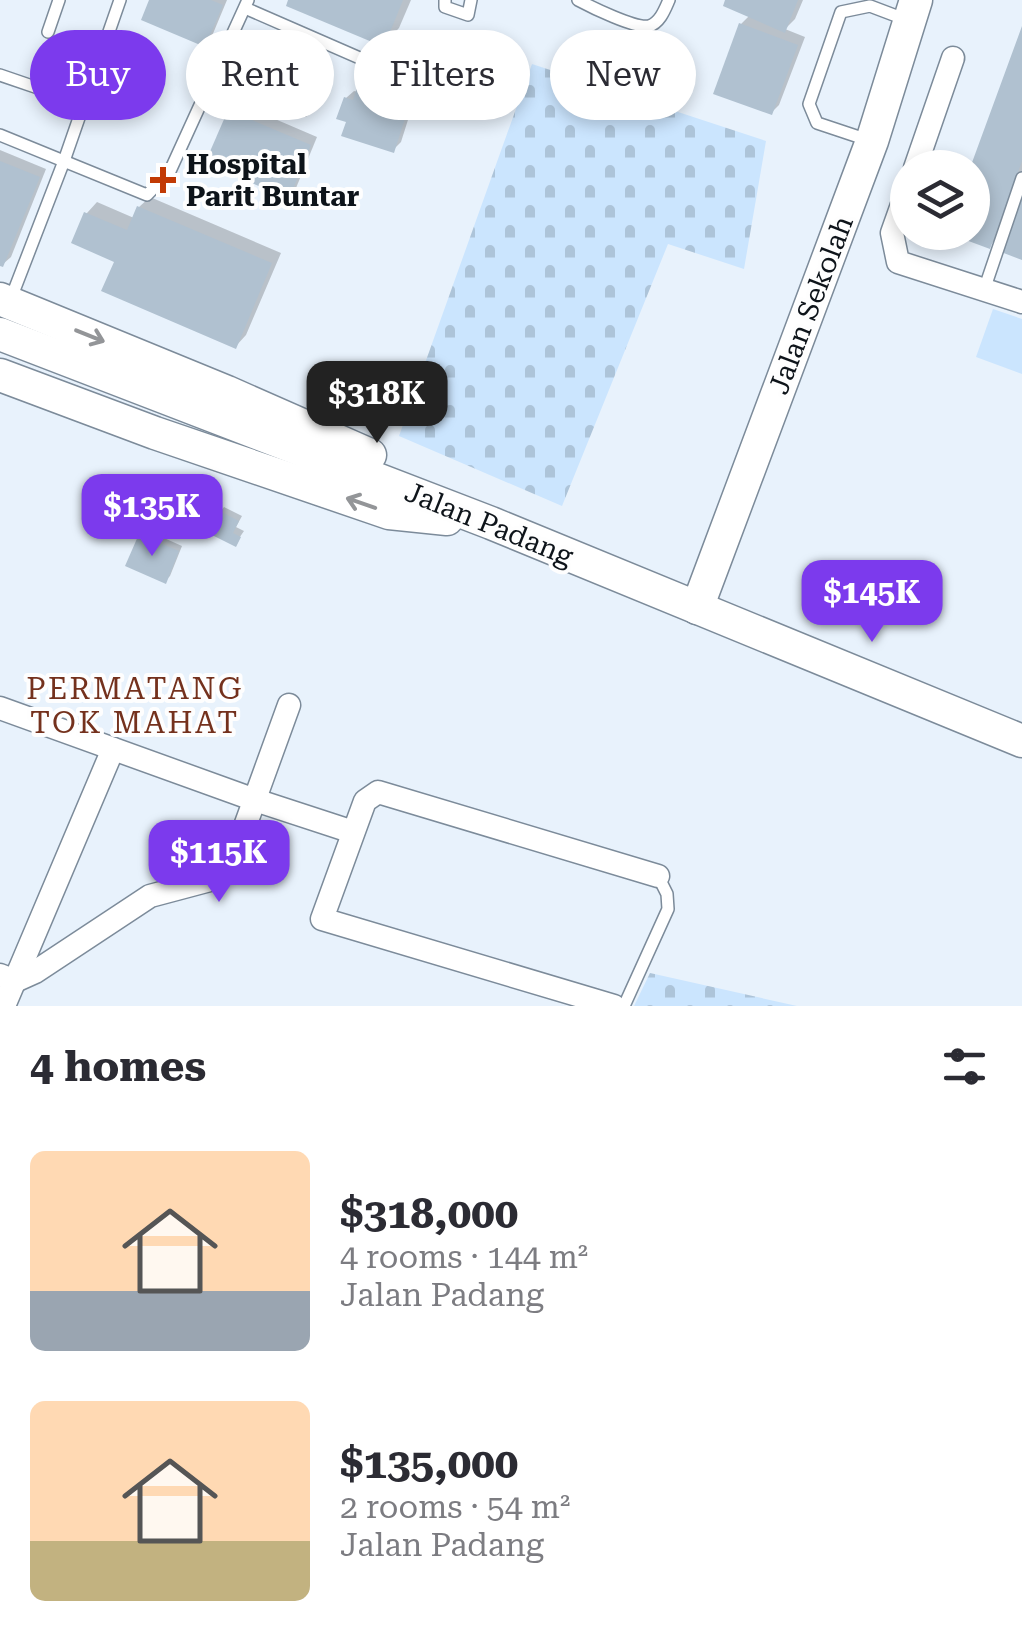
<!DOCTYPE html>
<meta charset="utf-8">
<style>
:root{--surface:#fff;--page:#f7f7f7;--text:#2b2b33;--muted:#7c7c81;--accent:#7c3aed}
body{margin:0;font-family:"Roboto Serif",serif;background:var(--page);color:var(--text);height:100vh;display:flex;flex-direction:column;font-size:38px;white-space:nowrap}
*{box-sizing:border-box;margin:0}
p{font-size:32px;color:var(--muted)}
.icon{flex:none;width:55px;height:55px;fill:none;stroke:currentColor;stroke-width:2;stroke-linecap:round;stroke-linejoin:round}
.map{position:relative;height:1006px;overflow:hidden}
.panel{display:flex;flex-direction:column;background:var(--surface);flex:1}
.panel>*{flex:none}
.top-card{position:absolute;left:30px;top:30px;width:962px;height:90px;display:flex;gap:20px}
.controls{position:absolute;left:890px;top:150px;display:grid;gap:20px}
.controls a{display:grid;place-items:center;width:100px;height:100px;border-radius:50%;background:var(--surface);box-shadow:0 5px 15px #0003;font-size:50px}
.price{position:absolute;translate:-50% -85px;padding:0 22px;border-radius:20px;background:var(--accent);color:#fff;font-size:32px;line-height:65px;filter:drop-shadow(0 2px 5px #0008)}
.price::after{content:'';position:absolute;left:50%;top:60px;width:30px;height:22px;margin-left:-15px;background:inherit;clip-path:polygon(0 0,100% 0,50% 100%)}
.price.selected{background:#222;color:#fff}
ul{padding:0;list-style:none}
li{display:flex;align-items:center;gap:30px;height:250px;padding:0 30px}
li span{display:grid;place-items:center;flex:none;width:280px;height:200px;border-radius:15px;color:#555}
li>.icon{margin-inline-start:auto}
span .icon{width:120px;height:120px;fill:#fffc;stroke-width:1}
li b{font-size:42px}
h2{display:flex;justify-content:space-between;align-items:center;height:120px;padding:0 30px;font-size:42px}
.chip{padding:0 35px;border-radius:45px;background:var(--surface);box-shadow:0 5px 15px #0003;font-size:35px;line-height:90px}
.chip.selected{background:var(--accent);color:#fff}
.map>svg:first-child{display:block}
.green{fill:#cbe5fe}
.cemetery{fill:url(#cemetery-stones)}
.shadow{fill:#0003}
.building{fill:#b0c1d0}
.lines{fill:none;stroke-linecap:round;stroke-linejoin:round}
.lane-casing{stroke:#7c8b9a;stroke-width:14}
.street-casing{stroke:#7c8b9a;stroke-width:25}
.secondary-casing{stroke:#7c8b9a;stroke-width:35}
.lane{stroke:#fff;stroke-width:11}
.street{stroke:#fff;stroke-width:22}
.secondary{stroke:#fff;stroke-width:32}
.oneway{stroke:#939598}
.poi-dot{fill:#c23a04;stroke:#fefefe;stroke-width:4}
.labels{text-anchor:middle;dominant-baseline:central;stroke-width:8;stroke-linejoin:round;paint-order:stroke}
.poi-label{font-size:28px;font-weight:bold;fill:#0e141a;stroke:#fefefe;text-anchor:start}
.street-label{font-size:28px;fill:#0e141a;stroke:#fefefe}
.neighbourhood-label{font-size:30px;letter-spacing:2.5px;fill:#74311d;stroke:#fefefe}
</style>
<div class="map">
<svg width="1022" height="1006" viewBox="0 0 1022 1006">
<defs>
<pattern id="cemetery-stones" width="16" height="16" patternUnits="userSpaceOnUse" patternTransform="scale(2.5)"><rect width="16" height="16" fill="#cbe5fe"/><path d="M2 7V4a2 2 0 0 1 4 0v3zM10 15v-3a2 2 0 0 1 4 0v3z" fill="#adc4d9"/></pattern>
</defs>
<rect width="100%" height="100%" fill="#e8f2fc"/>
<!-- green -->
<polygon class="green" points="993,309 1022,319 1022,374 976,357"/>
<!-- cemetery -->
<g class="cemetery">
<polygon points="532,64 766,141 744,269 668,244 562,506 399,436"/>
<polygon points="650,973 797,1006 634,1006"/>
</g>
<!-- shadow -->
<g class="shadow">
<polygon points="152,0 227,0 212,36 204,44"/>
<polygon points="291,0 411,0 399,28 384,44"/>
<polygon points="728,0 803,0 795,19 785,29 805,37 779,105 771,113 741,24 750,15"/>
<polygon points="1022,33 1022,175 1000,235 989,246 953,232 972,232"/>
<polygon points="371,69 419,85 401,142 393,150 349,121 346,98 354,91 358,92 363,77"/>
<polygon points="238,103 317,137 296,188 288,196 230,111"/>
<polygon points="0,150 46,169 11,257 3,264 0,263"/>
<polygon points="150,197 281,253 246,335 236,346 117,260 74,242 87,213 97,202 134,218 139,207"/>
<polygon points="224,507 242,516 236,527 244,531 235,544 220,512"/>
<polygon points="146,530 182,546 170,576 165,581 141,535"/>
</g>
<!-- building -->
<g class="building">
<polygon points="149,0 211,0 223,5 205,47 141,20"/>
<polygon points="288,0 403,0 384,47 286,6"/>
<polygon points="725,0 798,0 785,33 723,6"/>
<polygon points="739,23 798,45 772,115 713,94"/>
<polygon points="1022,26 1022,161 990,249 947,233 972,232 972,168 970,168"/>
<polygon points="361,75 413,93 394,153 341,136 346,122 336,119 344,97 353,100"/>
<polygon points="228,110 311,145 289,199 205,163"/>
<polygon points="0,161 40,177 3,267 0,266"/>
<polygon points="1022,197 1022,260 1001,252"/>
<polygon points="137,206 272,263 236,349 101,291 114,262 71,243 84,212 127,230"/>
<polygon points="217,510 239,521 233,533 241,537 236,547 210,534 212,529 209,528"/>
<polygon points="139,534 179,551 166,584 125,566"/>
</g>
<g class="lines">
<defs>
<g id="lane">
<polyline points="445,0 445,7 468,15 471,0"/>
<path d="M578,0c13,7 58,29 71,26 11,-3 16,-17 20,-26"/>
<polyline points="245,8 433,90"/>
<polyline points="48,32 59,0"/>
<polyline points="217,72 304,110"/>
<polyline points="0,75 38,88"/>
<polyline points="0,135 147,195 170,171 248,0"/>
<polyline points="868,140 817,123 809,104 841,12 870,6 907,20"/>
<polyline points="984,290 1022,178"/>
<polyline points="10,301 64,161 120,0"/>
<polyline points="624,1006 668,909 667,894 658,876"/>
</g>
<g id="street">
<polyline points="915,168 953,58"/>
<polyline points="908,188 892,233 898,262 1022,302"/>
<polyline points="0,708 255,800 353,832"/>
<polyline points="0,975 15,981 35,972 150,896 210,880 232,862 289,705"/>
<polyline points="4,1006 113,749"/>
<polyline points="614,1006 322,919 365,801 378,792 658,876"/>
</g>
<g id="secondary">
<polyline points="0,299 227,392 370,455"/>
<polyline points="0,334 491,523 1022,741"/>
<polyline points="0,375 155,433 389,513 447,519"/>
<polyline points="697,608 872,141 916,0"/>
</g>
</defs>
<!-- lane casing -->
<use href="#lane" class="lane-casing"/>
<!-- street casing -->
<use href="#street" class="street-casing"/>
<!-- secondary casing -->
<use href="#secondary" class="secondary-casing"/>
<!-- lane -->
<use href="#lane" class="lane"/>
<!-- street -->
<use href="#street" class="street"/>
<!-- secondary -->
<use href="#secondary" class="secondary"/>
</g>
<!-- one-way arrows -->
<defs><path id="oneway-shaft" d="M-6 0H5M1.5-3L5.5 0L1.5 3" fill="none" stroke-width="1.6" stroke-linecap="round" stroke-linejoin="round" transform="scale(2.5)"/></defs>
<g class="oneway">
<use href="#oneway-shaft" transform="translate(90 336) rotate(22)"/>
<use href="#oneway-shaft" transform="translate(361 503) rotate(-161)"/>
</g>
<!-- markers -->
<path class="poi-dot" d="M158 165h10v10h10v10h-10v10h-10v-10h-10v-10h10z"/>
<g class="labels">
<!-- poi labels -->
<g class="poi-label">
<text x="186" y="164">Hospital<tspan x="186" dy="32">Parit Buntar</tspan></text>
</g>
<!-- street labels -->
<g class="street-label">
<text transform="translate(811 305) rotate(-69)">Jalan Sekolah</text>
<text transform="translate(489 524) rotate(22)">Jalan Padang</text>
</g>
<!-- neighbourhood labels -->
<g class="neighbourhood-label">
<text x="135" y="688">PERMATANG<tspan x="135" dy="34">TOK MAHAT</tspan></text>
</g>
</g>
</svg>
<div class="controls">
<a><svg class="icon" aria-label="layers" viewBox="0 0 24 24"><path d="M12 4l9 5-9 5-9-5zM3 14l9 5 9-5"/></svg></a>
</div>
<b class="price selected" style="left:377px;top:446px">$318K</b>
<b class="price" style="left:152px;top:559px">$135K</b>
<b class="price" style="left:872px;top:645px">$145K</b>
<b class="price" style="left:219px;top:905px">$115K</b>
<div class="top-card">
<a class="chip selected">Buy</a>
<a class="chip">Rent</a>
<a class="chip">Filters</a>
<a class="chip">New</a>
</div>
</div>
<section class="panel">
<h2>4 homes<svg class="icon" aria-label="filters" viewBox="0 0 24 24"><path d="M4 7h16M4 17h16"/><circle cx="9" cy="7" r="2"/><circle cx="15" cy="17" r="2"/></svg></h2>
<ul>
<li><span style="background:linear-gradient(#ffd9b3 70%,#9aa5b1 0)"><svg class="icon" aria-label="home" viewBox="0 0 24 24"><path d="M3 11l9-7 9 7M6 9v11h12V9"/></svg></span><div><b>$318,000</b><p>4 rooms · 144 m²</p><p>Jalan Padang</p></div></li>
<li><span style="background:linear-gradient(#ffd9b3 70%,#c2b280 0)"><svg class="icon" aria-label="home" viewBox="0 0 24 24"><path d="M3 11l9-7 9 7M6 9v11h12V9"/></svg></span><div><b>$135,000</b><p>2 rooms · 54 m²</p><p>Jalan Padang</p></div></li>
</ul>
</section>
